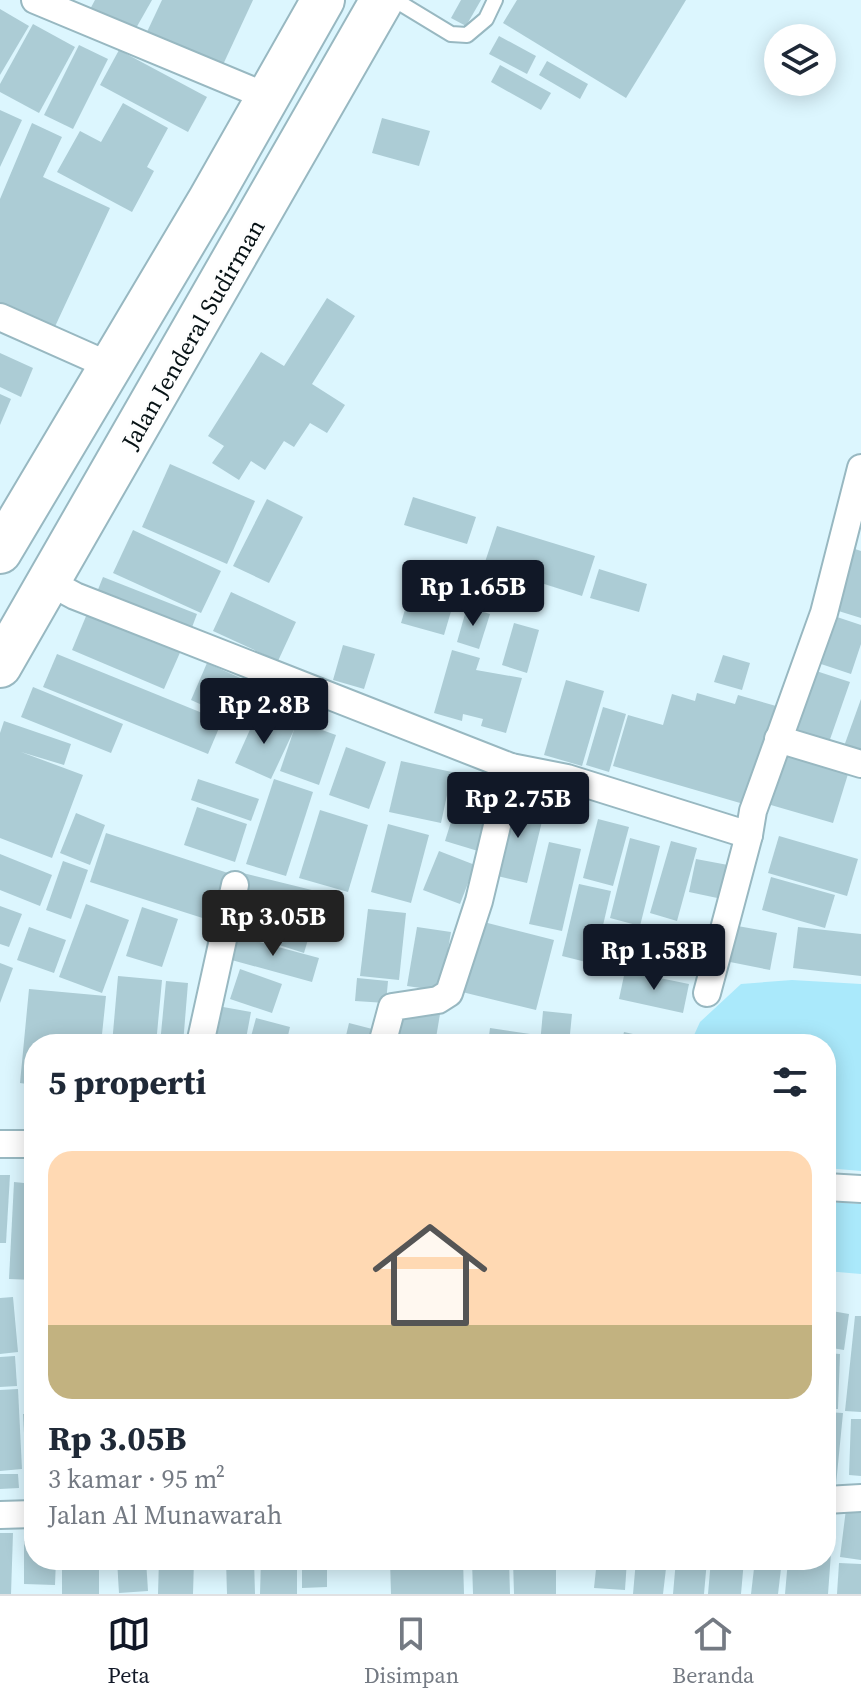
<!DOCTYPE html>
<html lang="id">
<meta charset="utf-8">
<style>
:root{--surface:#fff;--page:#f2f2f3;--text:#1f2937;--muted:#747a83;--line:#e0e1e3;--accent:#111827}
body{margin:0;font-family:"Source Serif 4",serif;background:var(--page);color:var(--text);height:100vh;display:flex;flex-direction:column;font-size:30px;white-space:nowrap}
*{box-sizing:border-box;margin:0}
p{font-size:26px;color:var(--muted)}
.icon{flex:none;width:44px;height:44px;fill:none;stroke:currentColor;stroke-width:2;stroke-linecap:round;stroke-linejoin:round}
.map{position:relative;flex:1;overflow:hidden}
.details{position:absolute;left:24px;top:1034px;width:812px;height:536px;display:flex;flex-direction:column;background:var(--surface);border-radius:32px;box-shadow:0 4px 20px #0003}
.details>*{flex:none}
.buttons{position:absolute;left:764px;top:24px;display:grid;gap:16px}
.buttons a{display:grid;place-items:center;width:72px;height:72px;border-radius:50%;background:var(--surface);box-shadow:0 4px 20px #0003;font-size:40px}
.price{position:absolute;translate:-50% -68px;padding:0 18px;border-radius:8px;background:var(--accent);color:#fff;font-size:26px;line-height:52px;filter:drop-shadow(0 2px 4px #0008)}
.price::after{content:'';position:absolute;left:50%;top:48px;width:24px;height:18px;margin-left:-12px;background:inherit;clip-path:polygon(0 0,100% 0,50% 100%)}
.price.on{background:#222;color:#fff}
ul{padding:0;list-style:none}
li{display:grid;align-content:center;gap:16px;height:424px;padding:0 24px}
li span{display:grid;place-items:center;height:248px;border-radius:24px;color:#555}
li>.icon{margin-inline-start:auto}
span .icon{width:144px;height:144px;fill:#fffc;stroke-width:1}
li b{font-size:34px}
h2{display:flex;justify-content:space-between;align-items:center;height:96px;padding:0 24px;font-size:34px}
.dock{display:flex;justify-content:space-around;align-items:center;height:112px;border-top:2px solid var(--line);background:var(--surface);font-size:22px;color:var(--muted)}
.dock a{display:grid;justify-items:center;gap:4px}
.dock .on{color:var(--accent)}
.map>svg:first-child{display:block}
.green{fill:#aae9fb}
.building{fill:#acccd5}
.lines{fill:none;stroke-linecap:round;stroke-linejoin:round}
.service-casing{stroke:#98b8c1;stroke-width:18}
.minor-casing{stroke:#98b8c1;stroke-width:30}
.primary-casing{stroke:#98b8c1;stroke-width:46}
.service{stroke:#fff;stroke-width:14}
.minor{stroke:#fff;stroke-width:26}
.primary{stroke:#fff;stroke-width:42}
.labels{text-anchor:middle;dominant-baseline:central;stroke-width:6;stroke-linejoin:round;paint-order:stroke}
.street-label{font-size:24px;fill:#071215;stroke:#fefefe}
</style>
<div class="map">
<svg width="861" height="1594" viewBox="0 0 861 1594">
<rect width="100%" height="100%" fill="#dcf6fe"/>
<!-- green -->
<g class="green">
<polygon points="792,980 861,984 861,1171 826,1168 826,1044 690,1044 700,1022 741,984"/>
<polygon points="826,1202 861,1204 861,1274 826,1271"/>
</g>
<!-- building -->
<g class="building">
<polygon points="95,0 152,0 131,37 88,13"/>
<polygon points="162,0 253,0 221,69 146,34"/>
<polygon points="461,0 481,0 466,26 451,18"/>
<polygon points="517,0 686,0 626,98 503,23"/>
<polygon points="0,9 29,26 0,75"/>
<polygon points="33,24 75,47 39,113 0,92 0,84"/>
<polygon points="499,36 536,56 527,74 489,54"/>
<polygon points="79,45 108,59 73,129 44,115"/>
<polygon points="119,50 207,97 188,132 100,85"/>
<polygon points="547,61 588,84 580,99 539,75"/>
<polygon points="500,65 551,93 541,110 491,82"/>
<polygon points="123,103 168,128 147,167 154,171 132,212 57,172 80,131 101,142"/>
<polygon points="0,110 22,120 0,167"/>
<polygon points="382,118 430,131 419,166 372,153"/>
<polygon points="32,123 62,137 43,177 110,208 52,333 0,309 0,199"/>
<polygon points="327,298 355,316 312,384 345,405 327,433 310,423 294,447 284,441 265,470 251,461 239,480 212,463 224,446 208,436 261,352 284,366"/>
<polygon points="0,353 33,368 21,397 0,387"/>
<polygon points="0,394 11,399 0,425"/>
<polygon points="170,464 255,501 227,564 142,527"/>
<polygon points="413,497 476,517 467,544 404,525"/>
<polygon points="267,499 303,517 269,583 233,566"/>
<polygon points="497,526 595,556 582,596 484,565"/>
<polygon points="133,530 221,571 201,613 113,573"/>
<polygon points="849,547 861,551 861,618 832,609"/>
<polygon points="599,569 647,584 639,612 590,598"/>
<polygon points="103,577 197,614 191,630 97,592"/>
<polygon points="412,586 455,598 444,635 401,623"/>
<polygon points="231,592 296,622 278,661 213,631"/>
<polygon points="467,607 490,614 479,649 457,642"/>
<polygon points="89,609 182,648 164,689 72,650"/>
<polygon points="831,615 861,625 861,644 851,674 815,662"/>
<polygon points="514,623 539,630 527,673 502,665"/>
<polygon points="343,645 375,654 364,689 333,680"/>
<polygon points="452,650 480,658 476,670 522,678 506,733 481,726 483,719 463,714 462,721 434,713"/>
<polygon points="57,654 222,721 208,754 43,687"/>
<polygon points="723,655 750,663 742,690 714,682"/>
<polygon points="207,663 256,685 240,722 191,700"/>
<polygon points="810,669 850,682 827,748 787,734"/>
<polygon points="566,680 604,691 582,766 544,755"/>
<polygon points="33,687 123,724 111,753 21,717"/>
<polygon points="697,693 735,704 738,695 776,706 747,805 613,766 628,715 663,725 672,694 695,701"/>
<polygon points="861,699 861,755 843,749"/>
<polygon points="603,707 626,714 609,772 586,765"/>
<polygon points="257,714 294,730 271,779 235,763"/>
<polygon points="4,721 71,744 64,765 21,752 83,775 52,858 0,838 0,733"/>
<polygon points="297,721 336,735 319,785 280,771"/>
<polygon points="346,747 386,762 369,809 329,795"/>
<polygon points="779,754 848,774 833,823 764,803"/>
<polygon points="401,761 452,772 441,823 389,812"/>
<polygon points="466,774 498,784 478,851 445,841"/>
<polygon points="198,779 259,799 251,821 191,800"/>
<polygon points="274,779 313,792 286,876 246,864"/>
<polygon points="508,796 546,805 527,883 489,874"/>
<polygon points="197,807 247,824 235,862 184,845"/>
<polygon points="320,810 368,825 348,892 299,878"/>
<polygon points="76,813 105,825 90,865 60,853"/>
<polygon points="598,819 629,827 613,886 583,878"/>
<polygon points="388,824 429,835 411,903 371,892"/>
<polygon points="106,833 231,874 215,922 90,882"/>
<polygon points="779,836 858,859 847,896 768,873"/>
<polygon points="630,838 660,846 640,926 610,918"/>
<polygon points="671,841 697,848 677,921 650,913"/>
<polygon points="549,842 581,849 562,931 529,924"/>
<polygon points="439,851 475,865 460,904 423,890"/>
<polygon points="0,854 52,875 40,906 0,890"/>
<polygon points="696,859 728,865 722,899 689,892"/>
<polygon points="63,861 88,870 71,919 46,910"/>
<polygon points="243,873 324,893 319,917 237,897"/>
<polygon points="771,877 835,895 825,928 762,910"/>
<polygon points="579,884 611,891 594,964 562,956"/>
<polygon points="235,900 286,914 278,943 227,929"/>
<polygon points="86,904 129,920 102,993 59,977"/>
<polygon points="0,906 22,914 9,947 0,944"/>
<polygon points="142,907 178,919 162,967 126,956"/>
<polygon points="368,909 406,913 399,980 360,976"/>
<polygon points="289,912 314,919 304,953 279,945"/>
<polygon points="476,920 554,940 536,1010 458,991"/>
<polygon points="732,925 777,933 770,970 725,961"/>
<polygon points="29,927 66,940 54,973 17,960"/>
<polygon points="417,927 451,932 441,991 407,986"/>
<polygon points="798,927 861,934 861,976 793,968"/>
<polygon points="671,932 708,941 703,966 665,957"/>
<polygon points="234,935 319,958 312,982 228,959"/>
<polygon points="0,963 13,968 0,1003"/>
<polygon points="240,969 282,984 272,1013 230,999"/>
<polygon points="625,971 689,984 683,1013 619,999"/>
<polygon points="118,976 162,980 156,1044 112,1044"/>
<polygon points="357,978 388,981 386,1003 355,1001"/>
<polygon points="166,981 188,983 183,1044 160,1044"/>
<polygon points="29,989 106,996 101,1044 34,1044 34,1085 20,1083"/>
<polygon points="212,1005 251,1012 245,1044 213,1044"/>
<polygon points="399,1008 440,1014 435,1044 393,1044"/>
<polygon points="543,1011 572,1014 569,1044 540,1044"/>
<polygon points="256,1018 290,1027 286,1044 249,1044"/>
<polygon points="349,1023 380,1031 377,1044 344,1044"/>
<polygon points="490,1028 537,1035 536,1044 488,1044"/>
<polygon points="624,1032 655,1039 654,1044 621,1044"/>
<polygon points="300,1035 335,1043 335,1044 298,1044"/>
<polygon points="0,1175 10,1175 6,1243 0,1243"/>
<polygon points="14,1182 34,1184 34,1280 9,1279"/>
<polygon points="13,1297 18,1352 0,1354 0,1298"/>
<polygon points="826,1310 849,1314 844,1350 826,1347"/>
<polygon points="855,1316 861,1316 861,1412 845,1411"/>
<polygon points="826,1353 840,1354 838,1409 826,1409"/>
<polygon points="15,1356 17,1386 0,1387 0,1357"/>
<polygon points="18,1389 22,1469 0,1471 0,1390"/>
<polygon points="826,1412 843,1413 835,1495 826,1494"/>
<polygon points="23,1414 34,1414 34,1470 26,1471"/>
<polygon points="851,1419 861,1419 861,1476 849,1475"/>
<polygon points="0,1474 18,1474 19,1488 0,1489"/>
<polygon points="846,1509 861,1512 861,1560 840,1557"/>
<polygon points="826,1525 833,1526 828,1594 785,1594 788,1560 826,1560"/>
<polygon points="0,1533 13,1533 11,1594 0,1594"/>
<polygon points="24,1541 34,1541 34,1560 56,1560 55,1585 24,1584"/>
<rect x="62" y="1560" width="37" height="34"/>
<polygon points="117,1560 146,1560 148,1591 119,1593"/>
<polygon points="159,1560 194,1560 193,1594 158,1594"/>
<polygon points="226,1560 254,1560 255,1594 227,1594"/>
<polygon points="261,1560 297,1560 297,1594 260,1594"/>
<polygon points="302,1560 327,1560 327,1587 302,1588"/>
<polygon points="390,1560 463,1560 464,1594 391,1594"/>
<polygon points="472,1560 509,1560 510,1594 473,1594"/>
<polygon points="513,1560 556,1560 556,1594 514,1594"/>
<polygon points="597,1560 627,1560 625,1590 594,1588"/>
<polygon points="636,1560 667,1560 663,1594 633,1594"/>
<polygon points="676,1560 707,1560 704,1594 673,1594"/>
<polygon points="711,1560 744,1560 741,1594 708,1594"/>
<polygon points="755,1560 782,1560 778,1594 751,1594"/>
<polygon points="839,1563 861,1564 861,1594 837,1594"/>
</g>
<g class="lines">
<defs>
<polyline id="service" points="395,0 451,34 467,35 486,19 495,0"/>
<g id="minor">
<polyline points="35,0 268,97"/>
<polyline points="0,317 108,365"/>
<polyline points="49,582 75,596 511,767 567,778 749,835 753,811 824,613 861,468"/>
<polyline points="778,739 861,764"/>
<polyline points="707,993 749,835"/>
<polyline points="200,1044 235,885"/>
<polyline points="382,1044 392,1007 438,1000 449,993 479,901 511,767"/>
<polyline points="0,1144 34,1144"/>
<polyline points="826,1187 861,1189"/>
<polyline points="826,1500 861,1498"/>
<polyline points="0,1515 34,1514"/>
</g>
<g id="primary">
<polyline points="0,552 210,199 323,0"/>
<polyline points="0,666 382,0"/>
</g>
</defs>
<!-- service casing -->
<use href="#service" class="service-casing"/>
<!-- minor casing -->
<use href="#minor" class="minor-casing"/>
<!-- primary casing -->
<use href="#primary" class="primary-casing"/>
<!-- service -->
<use href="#service" class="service"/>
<!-- minor -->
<use href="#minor" class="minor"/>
<!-- primary -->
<use href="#primary" class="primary"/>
</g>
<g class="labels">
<!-- street labels -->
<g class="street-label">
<text transform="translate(193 334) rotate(-60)">Jalan Jenderal Sudirman</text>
</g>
</g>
</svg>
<div class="buttons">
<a><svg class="icon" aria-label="layers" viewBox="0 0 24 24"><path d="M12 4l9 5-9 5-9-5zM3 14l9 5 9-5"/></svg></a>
</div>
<b class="price" style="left:473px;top:628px">Rp 1.65B</b>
<b class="price" style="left:264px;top:746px">Rp 2.8B</b>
<b class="price" style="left:518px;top:840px">Rp 2.75B</b>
<b class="price on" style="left:273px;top:958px">Rp 3.05B</b>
<b class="price" style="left:654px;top:992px">Rp 1.58B</b>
<section class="details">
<h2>5 properti<svg class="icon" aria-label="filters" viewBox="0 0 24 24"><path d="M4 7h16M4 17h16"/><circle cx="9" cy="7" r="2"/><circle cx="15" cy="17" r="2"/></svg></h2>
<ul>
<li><span style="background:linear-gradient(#ffd9b3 70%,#c2b280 0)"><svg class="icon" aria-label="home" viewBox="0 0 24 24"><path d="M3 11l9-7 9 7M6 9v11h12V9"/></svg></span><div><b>Rp 3.05B</b><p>3 kamar · 95 m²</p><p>Jalan Al Munawarah</p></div></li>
</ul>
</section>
</div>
<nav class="dock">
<a class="on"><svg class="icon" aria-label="map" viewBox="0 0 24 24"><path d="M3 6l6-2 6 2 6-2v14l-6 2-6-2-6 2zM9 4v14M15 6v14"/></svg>Peta</a>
<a><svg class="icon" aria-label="saved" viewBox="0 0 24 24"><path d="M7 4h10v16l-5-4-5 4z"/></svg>Disimpan</a>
<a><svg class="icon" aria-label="home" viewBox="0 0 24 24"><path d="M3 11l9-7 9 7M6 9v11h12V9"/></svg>Beranda</a>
</nav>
